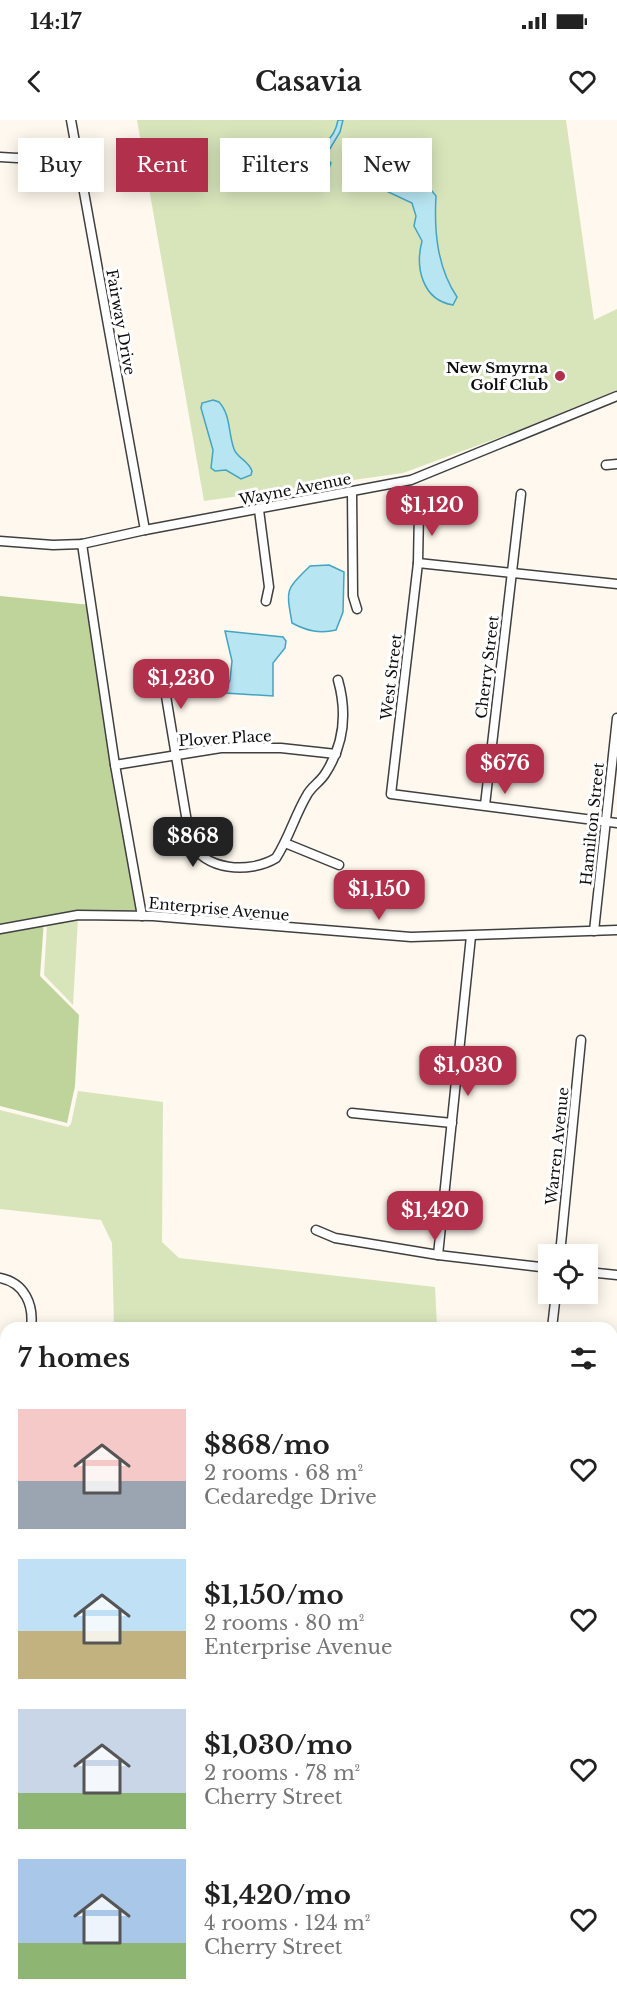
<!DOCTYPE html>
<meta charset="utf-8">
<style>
:root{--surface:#fff;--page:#f2f2f2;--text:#222;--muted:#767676;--accent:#b1314c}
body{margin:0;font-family:"Libre Baskerville",serif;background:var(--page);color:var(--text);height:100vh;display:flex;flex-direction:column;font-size:22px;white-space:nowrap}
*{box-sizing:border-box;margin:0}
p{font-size:20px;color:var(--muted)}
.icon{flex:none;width:33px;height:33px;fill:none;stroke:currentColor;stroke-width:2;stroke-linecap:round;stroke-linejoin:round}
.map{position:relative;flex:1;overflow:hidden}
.drawer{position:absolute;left:0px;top:1202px;width:618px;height:686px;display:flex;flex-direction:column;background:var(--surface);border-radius:18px 18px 0 0;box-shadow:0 3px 15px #0003}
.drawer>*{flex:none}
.banner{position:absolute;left:18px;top:18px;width:582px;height:54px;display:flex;gap:12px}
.fabs{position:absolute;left:538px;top:1124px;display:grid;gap:12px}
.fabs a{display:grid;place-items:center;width:60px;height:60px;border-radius:0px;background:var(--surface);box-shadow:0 3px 15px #0003;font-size:30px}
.price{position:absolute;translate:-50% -51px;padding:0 14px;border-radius:12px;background:var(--accent);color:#fff;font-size:20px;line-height:39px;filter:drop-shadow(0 2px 3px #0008)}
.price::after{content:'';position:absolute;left:50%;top:36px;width:18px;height:14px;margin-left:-9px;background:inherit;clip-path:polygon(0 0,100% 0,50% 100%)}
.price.current{background:#222;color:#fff}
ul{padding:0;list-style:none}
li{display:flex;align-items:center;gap:18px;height:150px;padding:0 18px}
li span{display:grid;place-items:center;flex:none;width:168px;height:120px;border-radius:0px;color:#555}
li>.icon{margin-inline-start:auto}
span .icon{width:72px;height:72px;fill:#fffc;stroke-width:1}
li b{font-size:26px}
h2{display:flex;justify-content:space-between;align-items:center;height:72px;padding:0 18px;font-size:26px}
.chip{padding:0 21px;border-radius:0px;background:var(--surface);box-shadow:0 3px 15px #0003;font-size:21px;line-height:54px}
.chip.current{background:var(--accent);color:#fff}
.status{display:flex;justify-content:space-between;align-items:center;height:42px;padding:0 30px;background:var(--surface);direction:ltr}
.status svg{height:16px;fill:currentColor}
header{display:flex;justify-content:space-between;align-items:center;height:78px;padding:0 18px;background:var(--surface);font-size:27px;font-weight:800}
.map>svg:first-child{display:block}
.green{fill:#d8e5bb}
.forest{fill:#bed49b}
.water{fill:#b7e5f1;stroke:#44a4c1;stroke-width:1.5}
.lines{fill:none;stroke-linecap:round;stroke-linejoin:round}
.minor-casing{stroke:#404040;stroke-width:11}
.minor{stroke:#fff;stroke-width:8}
.poi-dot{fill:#b1314c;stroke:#fff;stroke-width:2}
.labels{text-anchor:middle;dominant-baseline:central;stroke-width:6;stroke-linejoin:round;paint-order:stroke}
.street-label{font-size:15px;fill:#0d0d0d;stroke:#fff}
.poi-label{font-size:15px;font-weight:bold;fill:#0d0d0d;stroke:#fff;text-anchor:end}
</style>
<div class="status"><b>14:17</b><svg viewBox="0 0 49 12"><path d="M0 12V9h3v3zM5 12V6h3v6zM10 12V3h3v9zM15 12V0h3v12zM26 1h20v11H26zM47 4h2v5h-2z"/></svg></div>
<header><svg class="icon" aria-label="back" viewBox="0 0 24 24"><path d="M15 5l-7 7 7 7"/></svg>Casavia<svg class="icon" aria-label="heart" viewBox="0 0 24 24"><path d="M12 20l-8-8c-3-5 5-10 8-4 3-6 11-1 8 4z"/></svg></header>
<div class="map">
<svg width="617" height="1886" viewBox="0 0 617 1886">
<rect width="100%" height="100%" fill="#fef8ee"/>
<!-- green -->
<g class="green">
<polygon points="137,0 566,0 594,200 617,189 617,270 514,312 403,353 204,381"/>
<polygon points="78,799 73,885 44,855 47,804"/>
<polygon points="78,971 163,982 162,1122 179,1138 435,1167 437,1207 114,1207 112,1123 101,1100 0,1089 0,990 68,1007 71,1004"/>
</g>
<!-- forest -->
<polygon class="forest" points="0,476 91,485 142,796 44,800 40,856 79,895 75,966 67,1003 0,986"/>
<!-- water -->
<g class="water">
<path d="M338,0h5l-3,12 -15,25 6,6 -3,8 -22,-8 -11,-10c21,-2 39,-10 43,-33z"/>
<path d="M390,62l37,3 9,11c-2,35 1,71 21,101l-4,8c-31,-5 -38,-38 -31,-64l-8,-15 2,-10 -4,-13 -26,-12z"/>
<path d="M213,280l6,2c12,13 9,31 15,47 3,9 14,11 18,22l-1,4 -10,4 -15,-9 -11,1 -4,-3 2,-18 -12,-42 1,-5z"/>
<path d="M329,445l15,7 -1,40 -7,18c-16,4 -29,1 -44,-7 -6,-35 -7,-32 18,-57z"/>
<polygon points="225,511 283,517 286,521 285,528 273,543 273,576 225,573 230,560 232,541"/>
<polygon points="6,1858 6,1881 79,1881 65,1886 4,1886"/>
</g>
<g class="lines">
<defs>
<g id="minor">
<polyline points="71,0 145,410"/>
<polyline points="0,37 17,38 77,29"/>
<polyline points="606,345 617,344"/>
<polyline points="352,372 353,476 357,489"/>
<polyline points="259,390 269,467 266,481"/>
<polyline points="419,391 418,443 391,674 617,703"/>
<polyline points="0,421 53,425 82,424 145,410 411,360 617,276"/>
<polyline points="82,424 115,645 142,796"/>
<polyline points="418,443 617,464"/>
<path d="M168,545l-4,19 26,156c13,31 60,34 86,18 13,-20 19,-43 31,-63 4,-8 13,-13 18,-21 19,-29 22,-62 13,-94"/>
<polyline points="115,645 221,628 281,628 336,634"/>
<polyline points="485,685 521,374"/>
<polyline points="285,723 339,745"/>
<polyline points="0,809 78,795 153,796 411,817 617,810"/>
<polyline points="594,811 617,598"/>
<polyline points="352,993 452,1003"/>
<polyline points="316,1110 335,1118 438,1135 549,1148"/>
<polyline points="560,1134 581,920"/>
<polyline points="438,1135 471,816"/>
<polyline points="588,1152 617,1155"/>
<path d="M0,1158c25,5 34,27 31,50"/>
<polyline points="552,1208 556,1173"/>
<polyline points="612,1279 617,1280"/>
<polyline points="0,1383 6,1383"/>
<polyline points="0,1616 6,1623"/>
<polyline points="0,1756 6,1756"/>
<polyline points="612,1773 617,1727"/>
<polyline points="612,1869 617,1866"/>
<polyline points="190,1881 193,1886"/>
<polyline points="581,1886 590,1881"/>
</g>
</defs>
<!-- minor casing -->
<use href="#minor" class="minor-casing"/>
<!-- minor -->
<use href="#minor" class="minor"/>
</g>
<!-- markers -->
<circle class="poi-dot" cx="560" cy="256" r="6"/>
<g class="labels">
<!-- street labels -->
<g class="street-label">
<text transform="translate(121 202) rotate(80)">Fairway Drive</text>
<text transform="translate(295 369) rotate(-11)">Wayne Avenue</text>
<text transform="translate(487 547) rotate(-83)">Cherry Street</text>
<text transform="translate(391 557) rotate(-83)">West Street</text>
<text transform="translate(225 618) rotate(-3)">Plover Place</text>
<text transform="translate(592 704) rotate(-84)">Hamilton Street</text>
<text transform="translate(219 789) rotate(5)">Enterprise Avenue</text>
<text transform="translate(557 1026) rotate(-84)">Warren Avenue</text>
</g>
<!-- poi labels -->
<g class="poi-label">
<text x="548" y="247">New Smyrna<tspan x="548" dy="17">Golf Club</tspan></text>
</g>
</g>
</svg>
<div class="fabs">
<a><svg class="icon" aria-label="locate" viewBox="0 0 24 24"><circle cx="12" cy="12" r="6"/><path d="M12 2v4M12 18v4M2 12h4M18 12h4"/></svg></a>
</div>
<b class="price" style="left:432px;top:417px">$1,120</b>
<b class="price" style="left:181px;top:590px">$1,230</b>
<b class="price" style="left:505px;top:675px">$676</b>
<b class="price current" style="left:193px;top:748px">$868</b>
<b class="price" style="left:379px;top:801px">$1,150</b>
<b class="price" style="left:468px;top:977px">$1,030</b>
<b class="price" style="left:435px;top:1122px">$1,420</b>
<div class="banner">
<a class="chip">Buy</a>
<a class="chip current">Rent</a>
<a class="chip">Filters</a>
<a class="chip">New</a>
</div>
<section class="drawer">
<h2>7 homes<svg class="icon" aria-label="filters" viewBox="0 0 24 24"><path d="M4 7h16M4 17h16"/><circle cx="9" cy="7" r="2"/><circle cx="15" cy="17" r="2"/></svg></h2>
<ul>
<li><span style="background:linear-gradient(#f6c9c9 60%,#9aa5b1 0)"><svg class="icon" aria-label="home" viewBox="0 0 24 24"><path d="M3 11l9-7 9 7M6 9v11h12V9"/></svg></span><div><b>$868/mo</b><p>2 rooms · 68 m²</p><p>Cedaredge Drive</p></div><svg class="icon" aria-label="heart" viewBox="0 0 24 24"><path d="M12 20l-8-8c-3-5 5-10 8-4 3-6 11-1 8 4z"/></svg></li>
<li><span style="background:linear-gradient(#bfe0f5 60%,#c2b280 0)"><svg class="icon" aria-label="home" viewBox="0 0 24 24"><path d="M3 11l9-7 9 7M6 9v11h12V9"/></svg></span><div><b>$1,150/mo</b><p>2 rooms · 80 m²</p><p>Enterprise Avenue</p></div><svg class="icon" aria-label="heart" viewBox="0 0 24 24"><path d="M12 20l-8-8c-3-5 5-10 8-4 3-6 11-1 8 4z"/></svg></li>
<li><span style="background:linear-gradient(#c9d6e8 70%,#8fb573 0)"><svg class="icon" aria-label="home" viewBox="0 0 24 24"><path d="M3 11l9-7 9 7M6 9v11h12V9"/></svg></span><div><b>$1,030/mo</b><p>2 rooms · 78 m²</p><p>Cherry Street</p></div><svg class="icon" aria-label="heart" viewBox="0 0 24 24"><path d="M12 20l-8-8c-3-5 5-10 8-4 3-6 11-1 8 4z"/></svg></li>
<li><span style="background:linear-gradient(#a9c7e8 70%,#8fb573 0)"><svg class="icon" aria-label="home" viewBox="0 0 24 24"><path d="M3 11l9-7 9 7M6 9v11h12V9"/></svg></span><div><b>$1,420/mo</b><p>4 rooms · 124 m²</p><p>Cherry Street</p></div><svg class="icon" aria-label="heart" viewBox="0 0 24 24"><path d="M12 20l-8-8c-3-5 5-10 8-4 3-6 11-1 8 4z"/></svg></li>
</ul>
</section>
</div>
